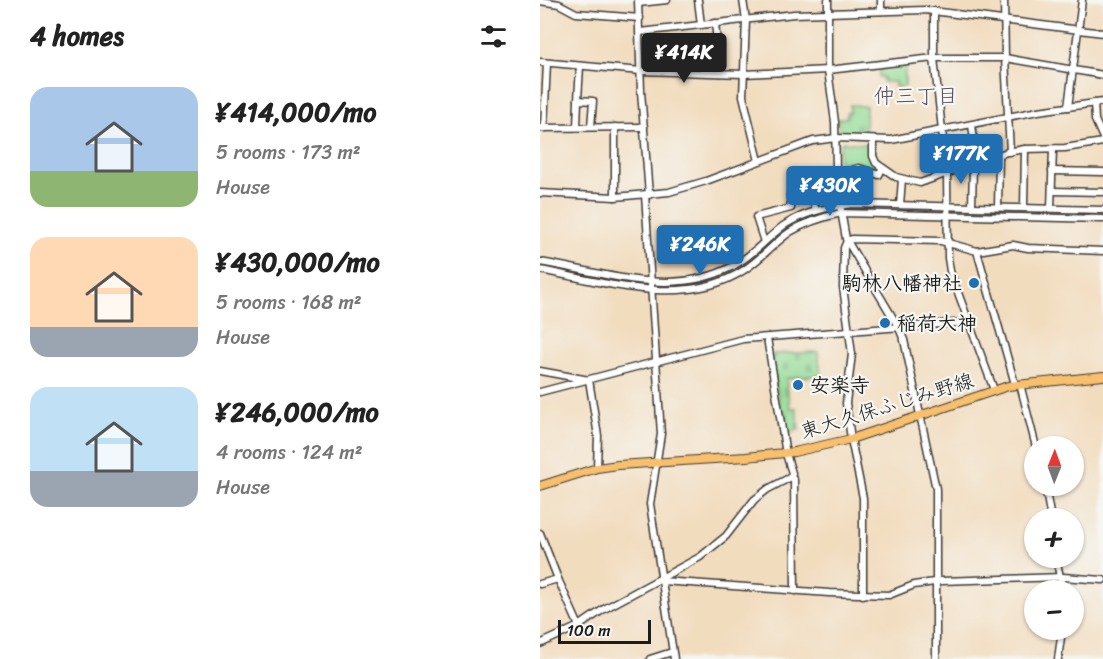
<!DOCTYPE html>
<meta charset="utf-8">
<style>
:root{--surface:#fff;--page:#f6f6f6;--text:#222;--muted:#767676;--accent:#1f6fb2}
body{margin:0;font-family:Sriracha,"Klee One",sans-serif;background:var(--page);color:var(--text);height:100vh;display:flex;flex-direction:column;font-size:22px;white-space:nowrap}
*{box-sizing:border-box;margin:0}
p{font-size:20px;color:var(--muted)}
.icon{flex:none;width:33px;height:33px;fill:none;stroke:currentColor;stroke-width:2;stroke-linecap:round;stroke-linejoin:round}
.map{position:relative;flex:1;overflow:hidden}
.drawer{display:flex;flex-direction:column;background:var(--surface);width:540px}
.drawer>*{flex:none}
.needle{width:39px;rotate:1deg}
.tools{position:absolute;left:484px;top:436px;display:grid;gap:12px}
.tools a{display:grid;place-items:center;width:60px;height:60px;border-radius:50%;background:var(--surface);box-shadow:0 2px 4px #0004;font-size:30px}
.scale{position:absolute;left:18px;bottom:15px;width:93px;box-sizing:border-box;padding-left:6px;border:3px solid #1c1c1c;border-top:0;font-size:16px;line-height:21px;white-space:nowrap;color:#1c1c1c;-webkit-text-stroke:4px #f6f6f2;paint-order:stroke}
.price{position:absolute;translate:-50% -51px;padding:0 14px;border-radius:6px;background:var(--accent);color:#fff;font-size:20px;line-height:39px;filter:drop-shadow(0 2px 3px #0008)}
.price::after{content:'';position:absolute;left:50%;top:36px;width:18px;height:14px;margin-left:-9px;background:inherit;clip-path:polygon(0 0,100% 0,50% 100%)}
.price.current{background:#222;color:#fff}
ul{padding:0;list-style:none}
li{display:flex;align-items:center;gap:18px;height:150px;padding:0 30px}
li span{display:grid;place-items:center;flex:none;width:168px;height:120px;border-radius:18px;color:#555}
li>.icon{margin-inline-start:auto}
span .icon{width:72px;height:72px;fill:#fffc;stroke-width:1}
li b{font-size:26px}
h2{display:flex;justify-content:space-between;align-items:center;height:72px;padding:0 30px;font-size:26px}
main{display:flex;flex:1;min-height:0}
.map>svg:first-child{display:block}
.cemetery{fill:url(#cemetery-stones);stroke:#587b58;stroke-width:1.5}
.park{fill:#93da94;stroke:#587b58;stroke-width:1.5}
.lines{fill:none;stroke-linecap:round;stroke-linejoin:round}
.stream{stroke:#47b0c6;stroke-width:1.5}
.minor-casing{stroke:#3c3934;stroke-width:9}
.major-casing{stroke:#3c3934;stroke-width:10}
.minor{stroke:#fff;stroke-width:6}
.major{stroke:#f8bf6c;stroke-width:8}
.poi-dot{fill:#1f6fb2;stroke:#f6f6f2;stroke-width:2}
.labels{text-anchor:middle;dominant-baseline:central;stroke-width:4.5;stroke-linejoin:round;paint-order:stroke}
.poi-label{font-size:20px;font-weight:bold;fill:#1c1c1c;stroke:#f6f6f2;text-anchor:start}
.street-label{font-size:20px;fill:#1c1c1c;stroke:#f6f6f2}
.neighbourhood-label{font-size:21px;fill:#5b5060;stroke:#f6f6f2}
</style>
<main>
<section class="drawer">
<h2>4 homes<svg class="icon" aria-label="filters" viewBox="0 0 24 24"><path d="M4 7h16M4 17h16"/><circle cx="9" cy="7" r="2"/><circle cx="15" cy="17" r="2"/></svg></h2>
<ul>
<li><span style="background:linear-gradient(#a9c7e8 70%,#8fb573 0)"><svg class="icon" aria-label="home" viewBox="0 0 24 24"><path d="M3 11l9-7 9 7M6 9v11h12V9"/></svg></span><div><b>¥414,000/mo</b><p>5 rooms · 173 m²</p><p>House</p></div></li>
<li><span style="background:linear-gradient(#ffd9b3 75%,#9aa5b1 0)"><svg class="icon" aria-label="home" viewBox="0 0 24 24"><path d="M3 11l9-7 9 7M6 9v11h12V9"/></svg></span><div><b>¥430,000/mo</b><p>5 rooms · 168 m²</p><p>House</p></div></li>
<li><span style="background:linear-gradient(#bfe0f5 70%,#9aa5b1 0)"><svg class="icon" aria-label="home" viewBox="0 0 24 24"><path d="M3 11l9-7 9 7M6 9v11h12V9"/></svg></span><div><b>¥246,000/mo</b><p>4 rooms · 124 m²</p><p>House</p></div></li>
</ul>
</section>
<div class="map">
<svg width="563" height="659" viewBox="0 0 563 659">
<defs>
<pattern id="cemetery-stones" width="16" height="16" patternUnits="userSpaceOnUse" patternTransform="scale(1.5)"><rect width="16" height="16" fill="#93da94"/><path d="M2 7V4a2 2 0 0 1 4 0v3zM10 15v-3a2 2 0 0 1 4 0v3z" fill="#7eba7f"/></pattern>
</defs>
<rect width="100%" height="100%" fill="#f6f6f2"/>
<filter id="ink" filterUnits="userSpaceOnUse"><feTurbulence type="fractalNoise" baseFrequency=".0167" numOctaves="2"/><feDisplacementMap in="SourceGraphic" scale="12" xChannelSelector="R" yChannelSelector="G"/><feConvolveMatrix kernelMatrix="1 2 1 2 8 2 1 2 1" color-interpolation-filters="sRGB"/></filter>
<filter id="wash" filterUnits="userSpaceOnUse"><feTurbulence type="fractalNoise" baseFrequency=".008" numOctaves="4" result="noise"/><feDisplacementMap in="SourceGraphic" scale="24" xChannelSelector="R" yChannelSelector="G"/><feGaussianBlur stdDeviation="1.35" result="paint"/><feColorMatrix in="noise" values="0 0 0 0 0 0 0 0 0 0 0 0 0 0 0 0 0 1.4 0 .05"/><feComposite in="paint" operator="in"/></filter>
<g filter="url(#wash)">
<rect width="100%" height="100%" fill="#f2dcbe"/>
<!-- cemetery -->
<g class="cemetery">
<polygon points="365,63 365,87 355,87 355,82 343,82 343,78 339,77 339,66"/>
<polygon points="310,105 326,106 325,137 300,134 298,119 306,118 307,112 310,112"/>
<polygon points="278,352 281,375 246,379 250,408 256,408 259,430 244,433 231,354"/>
</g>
<!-- park -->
<polygon class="park" points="303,142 331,145 340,169 337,173 319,167 301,172 298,170 300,145"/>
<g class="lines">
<!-- stream -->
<g class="stream">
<polyline points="306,210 404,211"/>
<polyline points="409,211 563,215"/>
</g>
</g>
</g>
<g filter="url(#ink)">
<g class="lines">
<defs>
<g id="minor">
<polyline points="98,0 101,91 109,195"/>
<polyline points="158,0 161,25"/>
<polyline points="203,0 206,20 203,96 219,161"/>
<polyline points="288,0 288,70 295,122 296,170 300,205 306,239 359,328 364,340 396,489 396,659"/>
<polyline points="464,0 465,58 470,152"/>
<polyline points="0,1 19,4 36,13 100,18"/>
<polyline points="99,3 127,0"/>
<polyline points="341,11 341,0"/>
<polyline points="394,11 394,58 407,175 408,258 410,271 454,390"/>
<polyline points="175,23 180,73"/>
<polyline points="101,32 254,14 385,10 563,33"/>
<polyline points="0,62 101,71 204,74 288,70 394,58 465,58 563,75"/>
<polyline points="40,66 38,100 53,101 51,127"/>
<polyline points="554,103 555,120 563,138"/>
<polyline points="528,107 542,0"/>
<polyline points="432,125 437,164"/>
<polyline points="37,127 38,100"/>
<polyline points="0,128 104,127"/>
<polyline points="4,128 7,63"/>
<polyline points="333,140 333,156 336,163 356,177 380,183 467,152 485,149 525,148 563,142"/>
<polyline points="512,171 563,172"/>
<polyline points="297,174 319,168 339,175 342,169"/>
<polyline points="512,191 563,192"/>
<polyline points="0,193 75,197 129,192 166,181 273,141 296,138 351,140 498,111 563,102"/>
<polyline points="105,195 121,434 110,504 134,659"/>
<polyline points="75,197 75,127"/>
<polyline points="360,205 362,179"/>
<polyline points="432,206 433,165"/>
<polyline points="458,207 459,154"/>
<polyline points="484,207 485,149"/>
<polyline points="511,208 513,149"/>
<polyline points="224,242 216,217 251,208 250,195 270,190 276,211"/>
<polyline points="437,251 473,245 488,248 563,251"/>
<path d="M0,262c62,10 134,37 193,4 19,-10 33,-27 50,-40 21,-14 45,-19 69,-22l251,6"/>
<path d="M0,270c64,12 145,39 204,0 17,-11 30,-27 46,-38 16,-10 33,-15 51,-19l262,6"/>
<polyline points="227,338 246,454 252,473 251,477 254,480 255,591"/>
<polyline points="0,371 49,380 58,436 57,468"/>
<polyline points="480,384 496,447"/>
<polyline points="0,392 203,339 429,322"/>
<polyline points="505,486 511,519"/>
<polyline points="0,533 18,579 0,584"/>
<polyline points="516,558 523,591"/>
<polyline points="18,579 39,626"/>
<polyline points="122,581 289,593 349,595 374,585 401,581 523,577 563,580"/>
<polyline points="323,595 323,498 311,439 306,403 312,354 303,287 304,248 307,241 312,239 401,241 437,251 475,384"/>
<polyline points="0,644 39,626 64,609 160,557 186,536 214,500 228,489 251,477"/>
<polyline points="110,659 132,652"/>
<polyline points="518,659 522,630"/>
</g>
<polyline id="major" points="0,486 57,468 78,465 206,457 254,452 311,439 468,386 563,376"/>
</defs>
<!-- minor casing -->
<use href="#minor" class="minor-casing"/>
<!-- major casing -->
<use href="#major" class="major-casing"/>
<!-- minor -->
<use href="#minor" class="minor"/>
<!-- major -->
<use href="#major" class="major"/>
</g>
</g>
<!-- markers -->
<g class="poi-dot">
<circle cx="434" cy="283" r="6"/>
<circle cx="345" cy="323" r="6"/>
<circle cx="258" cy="385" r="6"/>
</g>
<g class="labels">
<!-- poi labels -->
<g class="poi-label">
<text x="422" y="283" text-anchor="end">駒林八幡神社</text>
<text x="357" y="323">稲荷大神</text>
<text x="270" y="385">安楽寺</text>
</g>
<!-- street labels -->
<g class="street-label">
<text transform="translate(347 406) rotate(-17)">東大久保ふじみ野線</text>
</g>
<!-- neighbourhood labels -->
<g class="neighbourhood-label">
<text x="376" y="96">仲三丁目</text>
</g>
</g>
</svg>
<div class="tools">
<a><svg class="needle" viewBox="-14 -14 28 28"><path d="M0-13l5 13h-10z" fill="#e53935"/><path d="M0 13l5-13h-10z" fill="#767676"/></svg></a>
<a>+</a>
<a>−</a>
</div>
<div class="scale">100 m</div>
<b class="price current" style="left:144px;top:84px">¥414K</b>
<b class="price" style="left:421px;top:185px">¥177K</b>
<b class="price" style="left:290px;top:217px">¥430K</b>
<b class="price" style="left:160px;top:276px">¥246K</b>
</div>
</main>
